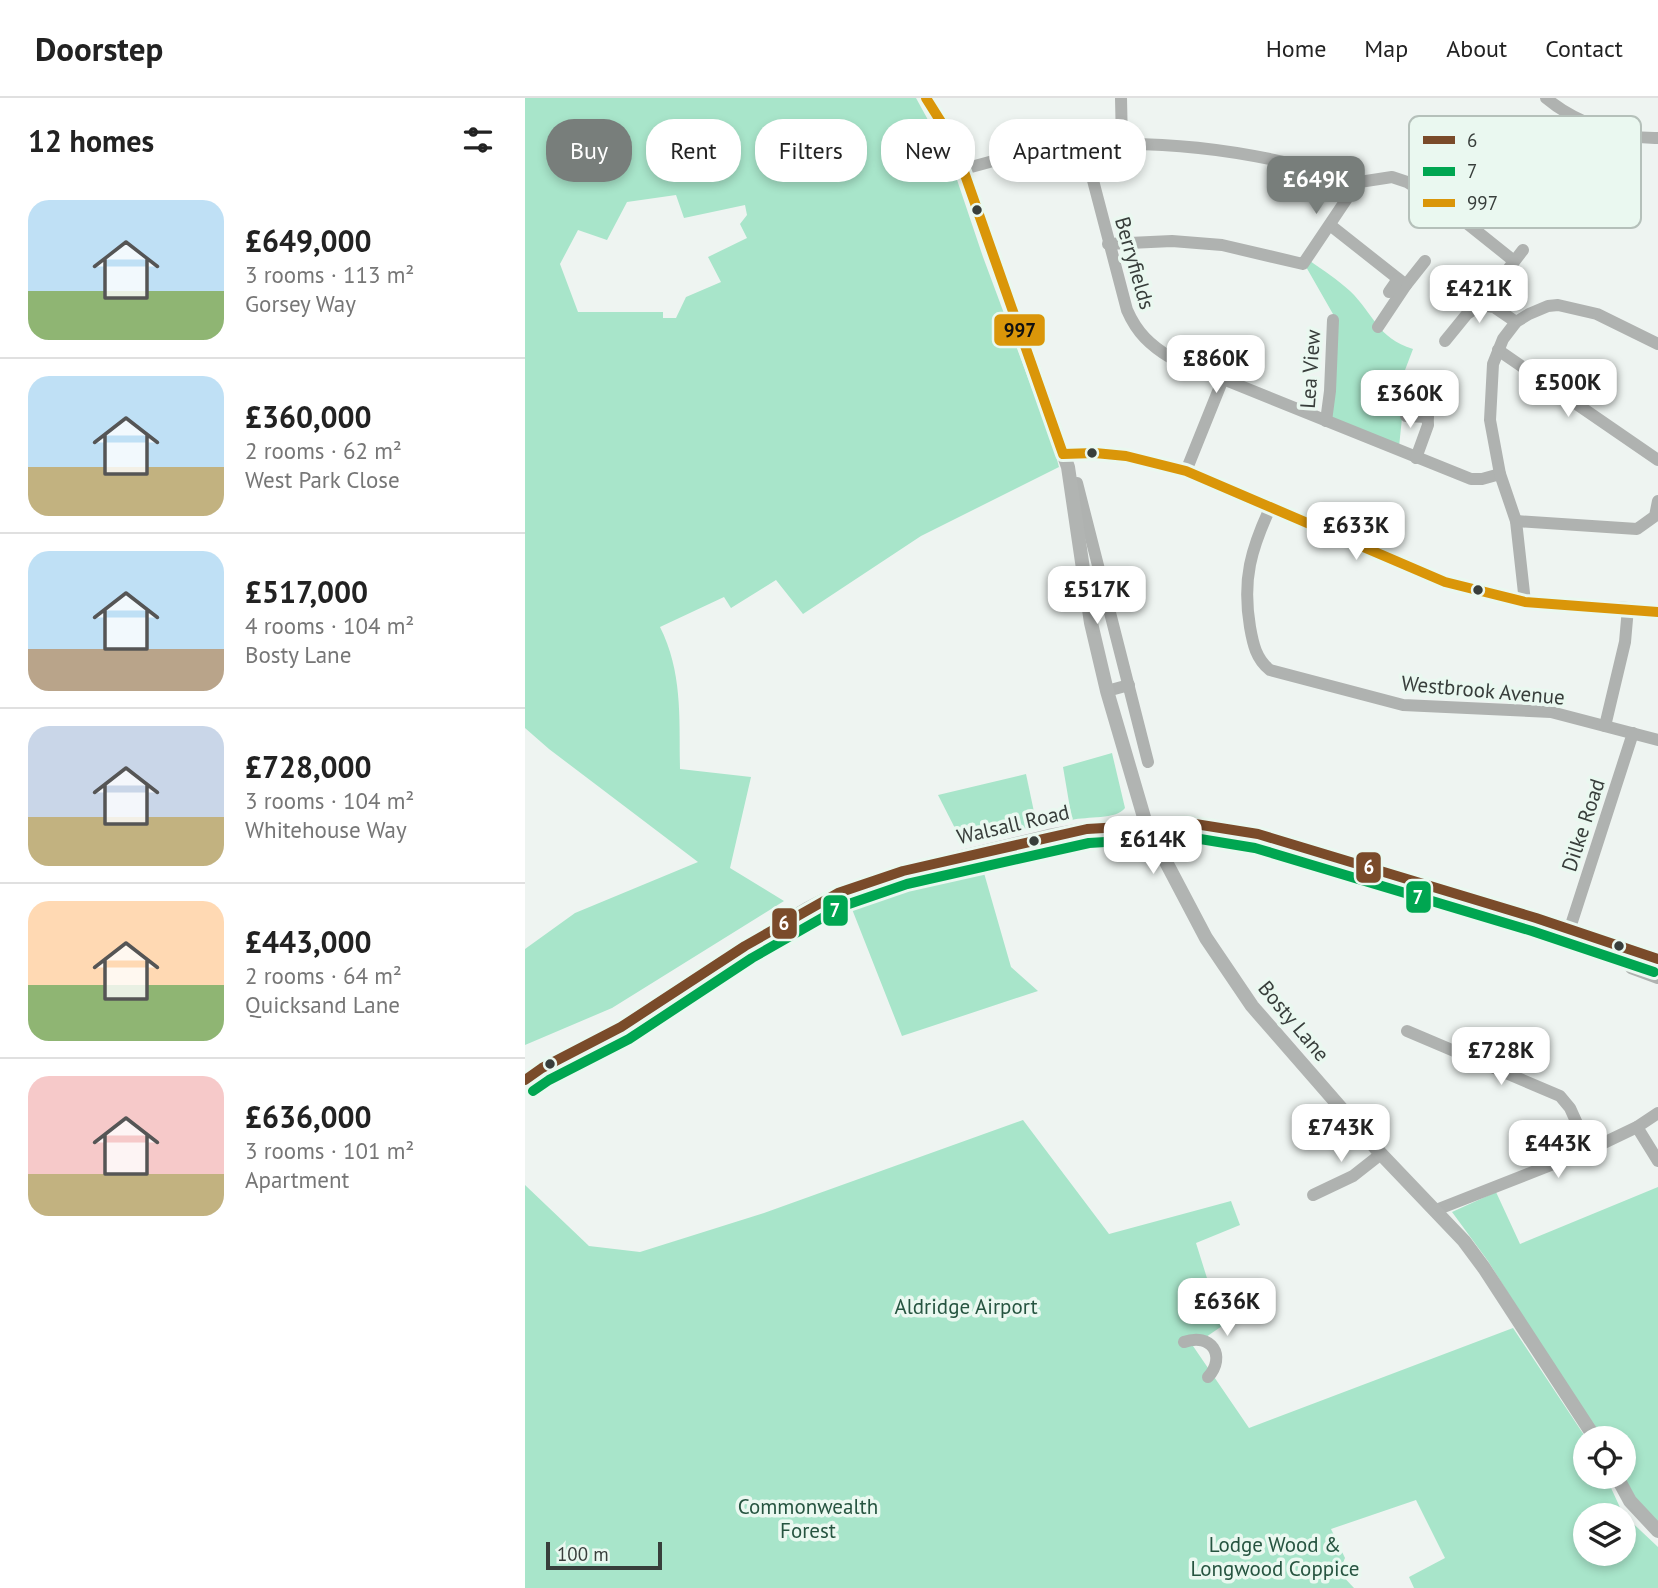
<!DOCTYPE html>
<meta charset="utf-8">
<style>
:root{--surface:#fff;--page:#f2f2f2;--text:#222;--muted:#767676;--line:#e0e0e0;--accent:#787e7b}
body{margin:0;font-family:"PT Sans",sans-serif;background:var(--page);color:var(--text);height:100vh;display:flex;flex-direction:column;font-size:26px;white-space:nowrap}
*{box-sizing:border-box;margin:0}
p{font-size:23px;color:var(--muted)}
.icon{flex:none;width:38px;height:38px;fill:none;stroke:currentColor;stroke-width:2;stroke-linecap:round;stroke-linejoin:round}
.map{position:relative;flex:1;overflow:hidden}
.sheet{display:flex;flex-direction:column;background:var(--surface);width:525px}
.sheet>*{flex:none}
.banner{position:absolute;left:21px;top:21px;width:665px;height:63px;display:flex;gap:14px}
.controls{position:absolute;left:1048px;top:1328px;display:grid;gap:14px}
.controls a{display:grid;place-items:center;width:63px;height:63px;border-radius:50%;background:var(--surface);box-shadow:0 4px 10px #0003;font-size:35px}
.scale{position:absolute;left:21px;bottom:18px;width:116px;box-sizing:border-box;padding-left:7px;border:4px solid #383e3b;border-top:0;font-size:19px;line-height:24px;white-space:nowrap;color:#383e3b;-webkit-text-stroke:5px #eaf8f0;paint-order:stroke}
.price{position:absolute;translate:-50% -60px;padding:0 16px;border-radius:14px;background:#fff;color:#222;font-size:23px;line-height:46px;filter:drop-shadow(0 2px 4px #0008)}
.price::after{content:'';position:absolute;left:50%;top:42px;width:21px;height:16px;margin-left:-10px;background:inherit;clip-path:polygon(0 0,100% 0,50% 100%)}
.price.selected{background:var(--accent);color:#fff}
ul{padding:0;list-style:none}
li{display:flex;align-items:center;gap:21px;height:175px;padding:0 28px}
li+li{border-top:2px solid var(--line)}
li span{display:grid;place-items:center;flex:none;width:196px;height:140px;border-radius:21px;color:#555}
li>.icon{margin-inline-start:auto}
span .icon{width:84px;height:84px;fill:#fffc;stroke-width:1}
li b{font-size:30px}
h2{display:flex;justify-content:space-between;align-items:center;height:84px;padding:0 28px;font-size:30px}
.chip{padding:0 24px;border-radius:28px;background:var(--surface);box-shadow:0 4px 10px #0003;font-size:24px;line-height:63px}
.chip.selected{background:var(--accent);color:#fff}
header{display:flex;align-items:center;gap:42px;box-sizing:border-box;height:98px;padding:0 35px;background:var(--surface);border-bottom:2px solid var(--line)}
header strong{font-size:33px}
nav{display:flex;gap:38px;margin-inline-start:auto;font-size:24px}
main{display:flex;flex:1;min-height:0}
.map>svg:first-child{display:block}
.green{fill:#a8e5ca;fill-rule:evenodd}
.lines{fill:none;stroke-linecap:round;stroke-linejoin:round}
.minor{stroke:#afb2b0;stroke-width:12}
.major{stroke:#b1b4b2;stroke-width:14}
.bus-1-casing{stroke:#eaf8f0;stroke-width:16}
.bus-2-casing{stroke:#eaf8f0;stroke-width:16}
.bus-3-casing{stroke:#eaf8f0;stroke-width:16}
.bus-1{stroke:#7a4b2a;stroke-width:10}
.bus-2{stroke:#00a651;stroke-width:10}
.bus-3{stroke:#da9609;stroke-width:10}
.bus-dot{fill:#383e3b;stroke:#eaf8f0;stroke-width:2.5}
.labels{text-anchor:middle;dominant-baseline:central;stroke-width:7;stroke-linejoin:round;paint-order:stroke}
.street-label{font-size:21px;fill:#383e3b;stroke:#eaf8f0}
.park-label{font-size:21px;fill:#265440;stroke:#eaf8f0}
.key{fill:#eaf8f0;stroke:#b5c0ba;stroke-width:2}
.key-label{font-size:19px;fill:#383e3b}
.line-badge{stroke:#eaf8f0;stroke-width:2.5}
.badge-label{font-size:19px;text-anchor:middle;font-weight:bold;fill:#fff}
.pale-badge-label{font-size:19px;text-anchor:middle;font-weight:bold;fill:#111}
</style>
<header>
<strong>Doorstep</strong>
<nav><a>Home</a><a>Map</a><a>About</a><a>Contact</a></nav>
</header>
<main>
<section class="sheet">
<h2>12 homes<svg class="icon" aria-label="filters" viewBox="0 0 24 24"><path d="M4 7h16M4 17h16"/><circle cx="9" cy="7" r="2"/><circle cx="15" cy="17" r="2"/></svg></h2>
<ul>
<li><span style="background:linear-gradient(#bfe0f5 65%,#8fb573 0)"><svg class="icon" aria-label="home" viewBox="0 0 24 24"><path d="M3 11l9-7 9 7M6 9v11h12V9"/></svg></span><div><b>£649,000</b><p>3 rooms · 113 m²</p><p>Gorsey Way</p></div></li>
<li><span style="background:linear-gradient(#bfe0f5 65%,#c2b280 0)"><svg class="icon" aria-label="home" viewBox="0 0 24 24"><path d="M3 11l9-7 9 7M6 9v11h12V9"/></svg></span><div><b>£360,000</b><p>2 rooms · 62 m²</p><p>West Park Close</p></div></li>
<li><span style="background:linear-gradient(#bfe0f5 70%,#b9a48a 0)"><svg class="icon" aria-label="home" viewBox="0 0 24 24"><path d="M3 11l9-7 9 7M6 9v11h12V9"/></svg></span><div><b>£517,000</b><p>4 rooms · 104 m²</p><p>Bosty Lane</p></div></li>
<li><span style="background:linear-gradient(#c9d6e8 65%,#c2b280 0)"><svg class="icon" aria-label="home" viewBox="0 0 24 24"><path d="M3 11l9-7 9 7M6 9v11h12V9"/></svg></span><div><b>£728,000</b><p>3 rooms · 104 m²</p><p>Whitehouse Way</p></div></li>
<li><span style="background:linear-gradient(#ffd9b3 60%,#8fb573 0)"><svg class="icon" aria-label="home" viewBox="0 0 24 24"><path d="M3 11l9-7 9 7M6 9v11h12V9"/></svg></span><div><b>£443,000</b><p>2 rooms · 64 m²</p><p>Quicksand Lane</p></div></li>
<li><span style="background:linear-gradient(#f6c9c9 70%,#c2b280 0)"><svg class="icon" aria-label="home" viewBox="0 0 24 24"><path d="M3 11l9-7 9 7M6 9v11h12V9"/></svg></span><div><b>£636,000</b><p>3 rooms · 101 m²</p><p>Apartment</p></div></li>
</ul>
</section>
<div class="map">
<svg width="1133" height="1490" viewBox="0 0 1133 1490">
<rect width="100%" height="100%" fill="#eef4f1"/>
<!-- green -->
<g class="green">
<path d="M0,0h391l35,64 32,95 70,188 6,22 -138,69 -118,78 -27,-34 -45,28 -7,-11 -64,30c23,46 19,92 20,142l71,8 -21,91 54,33 -172,107 -87,37v-96l50,-36 123,-51 -149,-113 -24,-21zM151,97l8,23 61,-13 2,10 -7,9 7,14 -39,19 13,25 -35,15 -10,21h-13v-6h-85l-18,-48 18,-34 29,10 20,-38z"/>
<path d="M785,163c13,9 28,19 40,30 24,23 27,47 63,58l-11,29 -3,25 3,15 -3,29 -69,-27 7,-99 -32,-56z"/>
<path d="M587,655l13,55c-9,12 -38,8 -53,12l-9,-53z"/>
<polygon points="501,676 512,728 437,744 413,697"/>
<polygon points="457,768 486,869 513,893 377,938 325,806"/>
<path d="M498,1022l86,114 122,-33 9,24 -44,18 26,83 -29,20 56,82 264,-100 73,110 -1,39h21l17,37 35,33v41h-244l-5,-11 36,-19 -29,-58 -85,29 14,29 -6,14 15,16h-829v-403l64,61 51,6 124,-39zM1060,1418h39v38h-39z"/>
<polygon points="1133,1089 1133,1424 1110,1399 1099,1379 1099,1340 1074,1340 963,1163 927,1114 971,1094 995,1146"/>
</g>
<g class="lines">
<!-- minor -->
<g class="minor">
<polyline points="596,0 597,46"/>
<path d="M1021,0c28,24 75,41 112,40"/>
<path d="M559,48l43,164c10,23 23,35 44,48l300,121h11l18,-5"/>
<path d="M438,71c22,-5 45,-13 67,-17 106,-18 214,-4 316,26l7,5"/>
<polyline points="828,85 867,79 882,84 924,111 989,163"/>
<polyline points="805,127 881,187 853,229"/>
<polyline points="583,146 647,143 697,147 778,166 825,96 828,85"/>
<polyline points="981,174 998,152"/>
<polyline points="881,187 900,163"/>
<polyline points="864,194 873,181"/>
<polyline points="920,243 942,216 955,207 969,209 991,224"/>
<polyline points="973,252 1133,362"/>
<polyline points="881,318 903,319"/>
<polyline points="801,323 805,293 808,222"/>
<path d="M538,356c45,-4 81,4 123,17l259,111 80,20 103,6 30,4"/>
<polyline points="891,360 903,327 902,306"/>
<polyline points="661,373 698,281"/>
<polyline points="552,385 623,664"/>
<path d="M746,408c-20,43 -29,73 -21,121 3,17 6,32 20,43l133,35 148,7 107,28"/>
<polyline points="991,423 1112,431 1130,418 1133,403"/>
<polyline points="1000,504 991,423 975,376 965,322 968,266 978,241 991,224 1004,216 1023,208 1033,207 1072,216 1133,246"/>
<polyline points="582,593 604,587"/>
<polyline points="1080,628 1100,544 1103,510"/>
<polyline points="1045,830 1108,635"/>
<polyline points="1107,852 1103,863 1106,870 1133,880"/>
<polyline points="882,933 1035,998 1045,1010 1064,1052"/>
<polyline points="1112,1029 1133,1063"/>
<polyline points="788,1097 828,1078 856,1056"/>
<polyline points="911,1112 1064,1052 1112,1029 1133,1015"/>
<path d="M659,1244c27,-10 43,14 24,35"/>
</g>
<!-- major -->
<g class="major">
<polyline points="401,0 423,35 438,71 543,369 566,525 582,593 621,726 681,840 727,908 856,1056 939,1143 959,1170 1070,1340"/>
<polyline points="0,982 17,970 96,929 220,848 282,811 313,795 378,773 524,738 562,731 664,725 733,736 1011,820 1133,861"/>
<polyline points="1092,1379 1105,1403 1133,1433"/>
</g>
<defs>
<polyline id="bus-1" points="0,982 17,970 96,929 220,848 313,795 378,773 562,731 664,725 733,736 1011,820 1133,861"/>
<polyline id="bus-2" points="8,993 24,982 104,941 227,860 318,808 382,786 564,745 663,739 730,750 1007,833 1129,874"/>
<polyline id="bus-3" points="401,0 423,35 438,71 538,356 570,355 601,358 661,373 920,484 1000,504 1133,514"/>
</defs>
<!-- bus-1 casing -->
<use href="#bus-1" class="bus-1-casing"/>
<!-- bus-2 casing -->
<use href="#bus-2" class="bus-2-casing"/>
<!-- bus-3 casing -->
<use href="#bus-3" class="bus-3-casing"/>
<!-- bus-1 -->
<use href="#bus-1" class="bus-1"/>
<!-- bus-2 -->
<use href="#bus-2" class="bus-2"/>
<!-- bus-3 -->
<use href="#bus-3" class="bus-3"/>
</g>
<!-- markers -->
<g class="bus-dot">
<circle cx="452" cy="112" r="6"/>
<circle cx="567" cy="355" r="6"/>
<circle cx="953" cy="492" r="6"/>
<circle cx="509" cy="743" r="6"/>
<circle cx="1094" cy="848" r="6"/>
<circle cx="25" cy="966" r="6"/>
</g>
<g class="labels">
<!-- street labels -->
<g class="street-label">
<text transform="translate(610 165) rotate(74)">Berryfields</text>
<text transform="translate(785 271) rotate(-86)">Lea View</text>
<text transform="translate(958 592) rotate(5)">Westbrook Avenue</text>
<text transform="translate(488 726) rotate(-13)">Walsall Road</text>
<text transform="translate(1058 727) rotate(-72)">Dilke Road</text>
<text transform="translate(769 923) rotate(50)">Bosty Lane</text>
</g>
<!-- park labels -->
<g class="park-label">
<text x="441" y="1208">Aldridge Airport</text>
<text x="283" y="1408">Commonwealth<tspan x="283" dy="24">Forest</tspan></text>
<text x="750" y="1446">Lodge Wood &amp;<tspan x="750" dy="24">Longwood Coppice</tspan></text>
</g>
</g>
<!-- legend -->
<rect x="884" y="18" width="232" height="112" rx="10" class="key"/>
<rect x="898" y="38" width="32" height="8" fill="#7a4b2a"/>
<rect x="898" y="69" width="32" height="9" fill="#00a651"/>
<rect x="898" y="101" width="32" height="8" fill="#da9609"/>
<g class="key-label">
<text x="942" y="49">6</text>
<text x="942" y="80">7</text>
<text x="942" y="112">997</text>
</g>
<g class="line-badge">
<rect x="468" y="215" width="53" height="34" rx="7" fill="#da9609"/>
<rect x="830" y="753" width="27" height="33" rx="7" fill="#7a4b2a"/>
<rect x="880" y="782" width="27" height="34" rx="7" fill="#00a651"/>
<rect x="297" y="796" width="27" height="33" rx="7" fill="#00a651"/>
<rect x="246" y="809" width="27" height="33" rx="7" fill="#7a4b2a"/>
</g>
<g class="badge-label">
<text x="844" y="776">6</text>
<text x="893" y="806">7</text>
<text x="310" y="819">7</text>
<text x="259" y="832">6</text>
</g>
<g class="pale-badge-label">
<text x="495" y="239">997</text>
</g>
</svg>
<div class="controls">
<a><svg class="icon" aria-label="locate" viewBox="0 0 24 24"><circle cx="12" cy="12" r="6"/><path d="M12 2v4M12 18v4M2 12h4M18 12h4"/></svg></a>
<a><svg class="icon" aria-label="layers" viewBox="0 0 24 24"><path d="M12 4l9 5-9 5-9-5zM3 14l9 5 9-5"/></svg></a>
</div>
<div class="scale">100 m</div>
<b class="price selected" style="left:791px;top:118px">£649K</b>
<b class="price" style="left:954px;top:227px">£421K</b>
<b class="price" style="left:691px;top:297px">£860K</b>
<b class="price" style="left:1043px;top:321px">£500K</b>
<b class="price" style="left:885px;top:332px">£360K</b>
<b class="price" style="left:831px;top:464px">£633K</b>
<b class="price" style="left:572px;top:528px">£517K</b>
<b class="price" style="left:628px;top:778px">£614K</b>
<b class="price" style="left:976px;top:989px">£728K</b>
<b class="price" style="left:816px;top:1066px">£743K</b>
<b class="price" style="left:1033px;top:1082px">£443K</b>
<b class="price" style="left:702px;top:1240px">£636K</b>
<div class="banner">
<a class="chip selected">Buy</a>
<a class="chip">Rent</a>
<a class="chip">Filters</a>
<a class="chip">New</a>
<a class="chip">Apartment</a>
</div>
</div>
</main>
